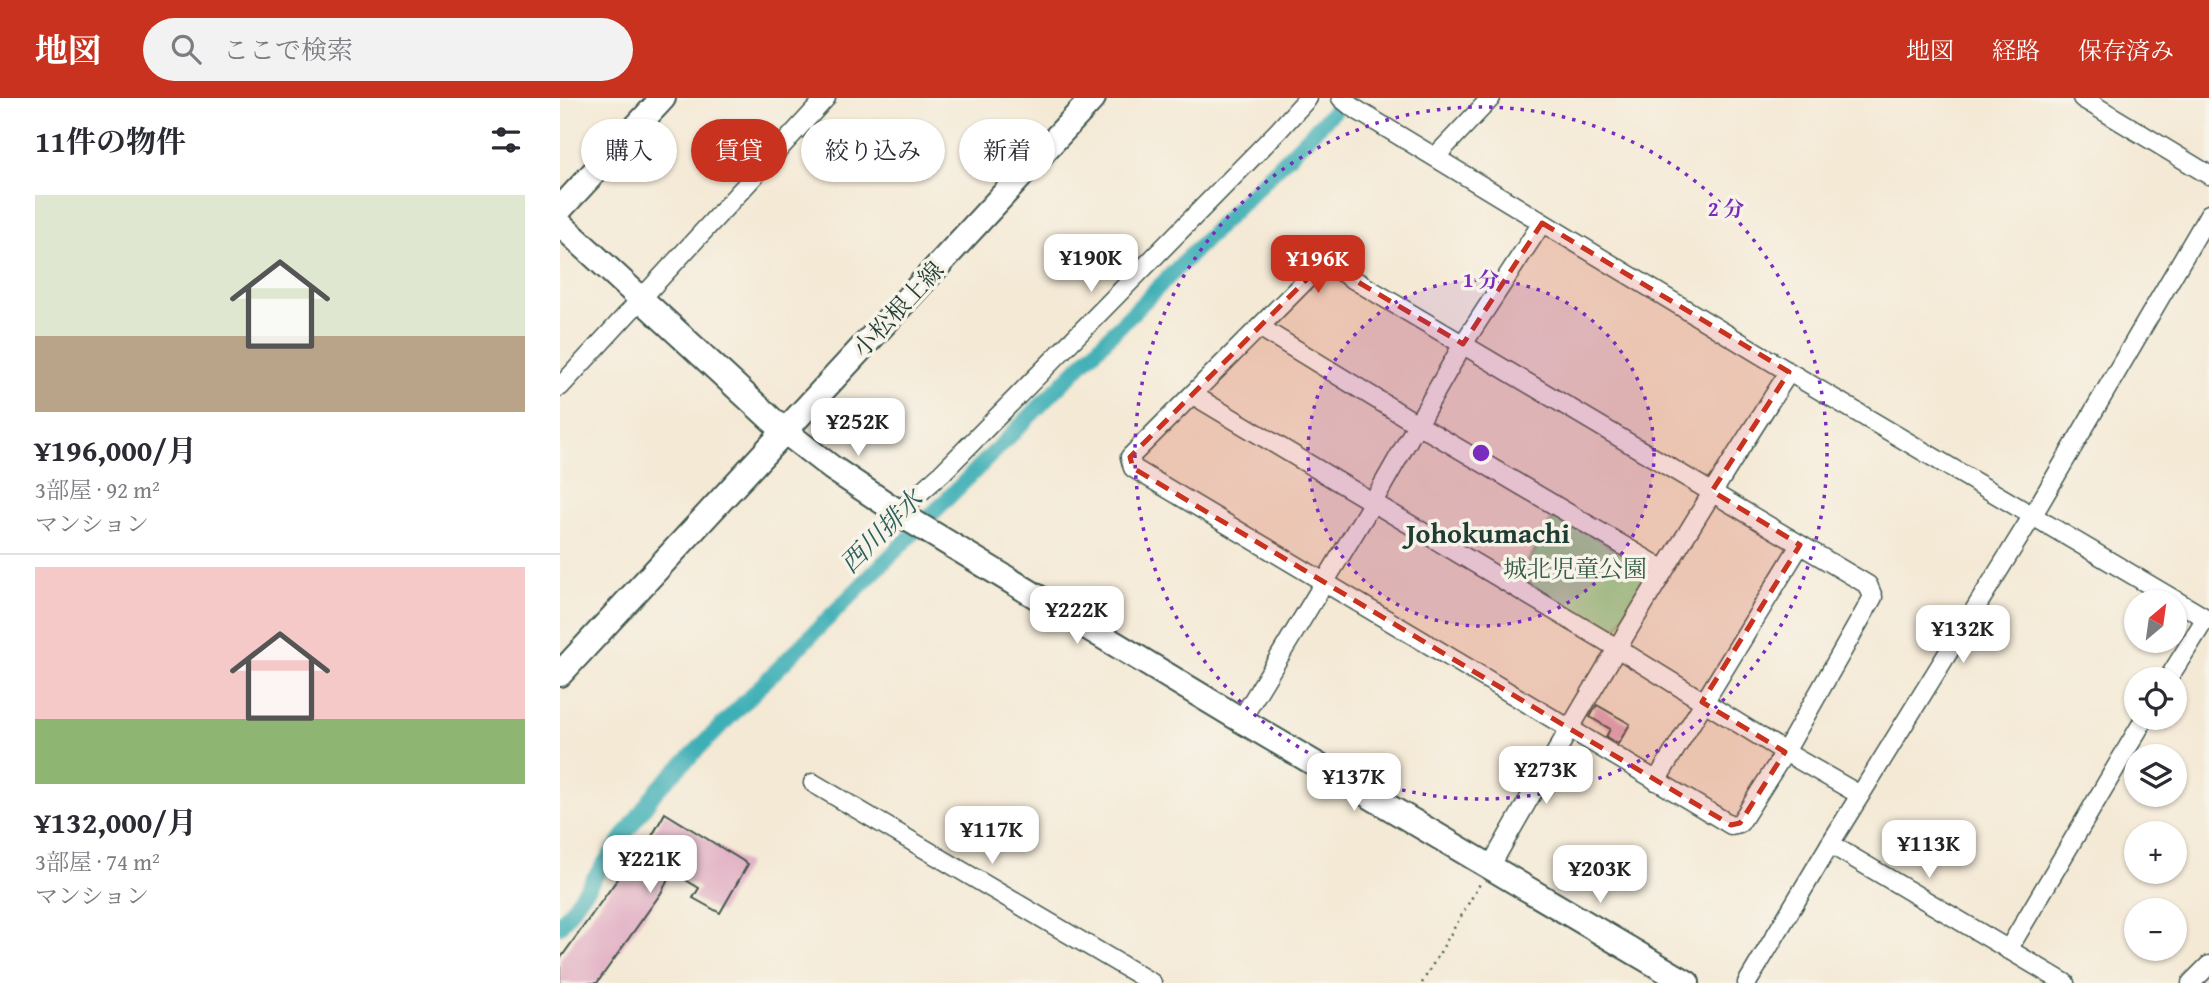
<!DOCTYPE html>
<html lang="ja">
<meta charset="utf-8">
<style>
:root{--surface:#fff;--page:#f2f2f3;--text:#2b2b33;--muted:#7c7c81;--line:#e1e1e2;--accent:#c8321e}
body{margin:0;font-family:"Gentium Book Plus","Noto Serif JP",serif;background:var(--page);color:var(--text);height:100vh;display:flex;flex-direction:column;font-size:26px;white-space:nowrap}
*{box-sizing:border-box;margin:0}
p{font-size:23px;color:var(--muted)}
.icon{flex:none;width:38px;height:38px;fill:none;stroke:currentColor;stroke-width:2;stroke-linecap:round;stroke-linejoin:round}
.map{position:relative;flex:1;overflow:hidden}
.sheet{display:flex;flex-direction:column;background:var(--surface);width:560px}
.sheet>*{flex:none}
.hud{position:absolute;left:21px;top:21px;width:665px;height:63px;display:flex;gap:14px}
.needle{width:46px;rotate:29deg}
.buttons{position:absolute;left:1564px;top:492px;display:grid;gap:14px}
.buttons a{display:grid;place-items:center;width:63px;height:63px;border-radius:50%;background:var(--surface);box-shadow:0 2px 5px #0004;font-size:35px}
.price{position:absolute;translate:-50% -60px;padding:0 16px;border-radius:14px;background:#fff;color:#222;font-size:23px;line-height:46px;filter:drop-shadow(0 2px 4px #0008)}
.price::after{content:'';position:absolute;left:50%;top:42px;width:21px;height:16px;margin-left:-10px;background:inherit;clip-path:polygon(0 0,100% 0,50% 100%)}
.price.selected{background:var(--accent);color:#fff}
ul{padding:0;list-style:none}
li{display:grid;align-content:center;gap:14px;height:371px;padding:0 35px}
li+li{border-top:2px solid var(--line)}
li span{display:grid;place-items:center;height:217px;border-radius:0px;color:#555}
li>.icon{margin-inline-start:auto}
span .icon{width:126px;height:126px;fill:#fffc;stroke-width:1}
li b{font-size:30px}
h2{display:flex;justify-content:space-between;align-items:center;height:84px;padding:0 35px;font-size:30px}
.pill{padding:0 24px;border-radius:32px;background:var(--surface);box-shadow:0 2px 5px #0004;font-size:24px;line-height:63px}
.pill.selected{background:var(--accent);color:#fff}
header{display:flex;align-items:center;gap:42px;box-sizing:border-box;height:98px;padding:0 35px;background:var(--accent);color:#fff}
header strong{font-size:33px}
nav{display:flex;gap:38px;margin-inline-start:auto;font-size:24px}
.search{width:490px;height:63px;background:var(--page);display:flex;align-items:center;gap:18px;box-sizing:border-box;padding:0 24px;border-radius:38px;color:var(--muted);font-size:26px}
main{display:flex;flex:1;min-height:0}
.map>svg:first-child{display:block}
.green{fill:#8cda98;stroke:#568c66;stroke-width:2}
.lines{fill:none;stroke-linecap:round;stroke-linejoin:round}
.canal{stroke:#3eafb6;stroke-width:16}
.building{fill:#e2b0c4}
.street-casing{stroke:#3f574c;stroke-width:21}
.secondary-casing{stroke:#3f574c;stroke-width:28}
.path{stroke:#3f574c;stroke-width:2.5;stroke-dasharray:2 5;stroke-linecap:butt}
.street{stroke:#fff;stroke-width:18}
.secondary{stroke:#fff;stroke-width:24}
.marked{fill:#c8321e;fill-opacity:0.2;stroke:#c8321e;stroke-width:5;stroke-dasharray:14 9;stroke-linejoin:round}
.ring{fill:none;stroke:#7b2cbf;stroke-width:3.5;stroke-dasharray:3.5 7}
.labels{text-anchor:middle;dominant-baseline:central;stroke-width:7;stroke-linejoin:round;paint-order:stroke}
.street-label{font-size:24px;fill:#1f3d34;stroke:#f7f3e8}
.park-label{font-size:24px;fill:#355c48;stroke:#f7f3e8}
.water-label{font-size:26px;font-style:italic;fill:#285f5b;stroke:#f7f3e8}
.quarter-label{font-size:28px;font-weight:bold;fill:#1f3d34;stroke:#f7f3e8}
.centre{fill:#7b2cbf;stroke:#f7f3e8;stroke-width:3.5}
.ring-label{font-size:21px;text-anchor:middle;font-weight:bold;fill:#7b2cbf;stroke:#f7f3e8;stroke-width:7;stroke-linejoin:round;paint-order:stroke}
</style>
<header>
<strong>地図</strong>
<div class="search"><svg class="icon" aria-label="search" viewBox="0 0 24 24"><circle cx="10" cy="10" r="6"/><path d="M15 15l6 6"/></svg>ここで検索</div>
<nav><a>地図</a><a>経路</a><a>保存済み</a></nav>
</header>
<main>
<section class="sheet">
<h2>11件の物件<svg class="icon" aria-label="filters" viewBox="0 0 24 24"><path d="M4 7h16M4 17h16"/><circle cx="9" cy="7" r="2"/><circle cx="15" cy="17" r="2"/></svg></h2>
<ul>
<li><span style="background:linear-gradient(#dfe7d0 65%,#b9a48a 0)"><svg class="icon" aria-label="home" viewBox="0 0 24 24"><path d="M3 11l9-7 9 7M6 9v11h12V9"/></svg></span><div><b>¥196,000/月</b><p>3部屋 · 92 m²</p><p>マンション</p></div></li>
<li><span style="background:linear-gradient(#f6c9c9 70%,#8fb573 0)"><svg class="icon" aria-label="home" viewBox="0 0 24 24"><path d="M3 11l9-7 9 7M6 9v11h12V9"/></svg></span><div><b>¥132,000/月</b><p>3部屋 · 74 m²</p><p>マンション</p></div></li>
</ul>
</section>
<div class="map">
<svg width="1649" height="885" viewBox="0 0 1649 885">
<rect width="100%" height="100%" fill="#f7f3e8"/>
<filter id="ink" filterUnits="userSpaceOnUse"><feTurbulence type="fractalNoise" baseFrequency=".0143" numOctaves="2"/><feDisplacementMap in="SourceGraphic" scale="14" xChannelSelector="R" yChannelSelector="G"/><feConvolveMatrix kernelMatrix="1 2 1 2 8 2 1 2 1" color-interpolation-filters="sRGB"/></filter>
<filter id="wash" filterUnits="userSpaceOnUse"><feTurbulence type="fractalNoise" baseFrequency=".00686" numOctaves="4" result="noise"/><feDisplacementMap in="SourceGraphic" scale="28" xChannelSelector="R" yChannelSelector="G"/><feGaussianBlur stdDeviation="1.57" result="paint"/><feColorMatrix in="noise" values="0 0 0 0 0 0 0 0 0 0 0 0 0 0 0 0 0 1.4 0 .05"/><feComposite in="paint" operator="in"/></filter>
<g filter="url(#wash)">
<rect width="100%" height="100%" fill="#f4e9d5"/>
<!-- green -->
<polygon class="green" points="996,415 1087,471 1089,478 1054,536 959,480"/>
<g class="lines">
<!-- canal -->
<polyline class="canal" points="0,828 96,693 787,0"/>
</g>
<g id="blocks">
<!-- building -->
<g class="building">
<polygon points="1037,607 1070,626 1058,646 1046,639 1050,631 1030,619"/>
<polygon points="105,715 188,766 160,815 133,800 139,790 112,774 101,795 37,885 0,885 0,861 74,758 79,761"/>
</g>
</g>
</g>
<g filter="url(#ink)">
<use href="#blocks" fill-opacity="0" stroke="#3f574c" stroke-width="2"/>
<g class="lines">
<defs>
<g id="street">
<polyline points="781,0 792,9 1229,274 1649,522"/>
<polyline points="1522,0 1649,77"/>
<polyline points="876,58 931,0"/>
<polygon points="764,164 1308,487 1313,499 1225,654 1180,725 1171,727 573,370 570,359"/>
<polyline points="701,230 857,326 1103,471"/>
<polyline points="0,289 266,0"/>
<polyline points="633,297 1057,550 1225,654 1300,697"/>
<polyline points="338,414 383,374 718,33 748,0"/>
<polyline points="1608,581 1646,520"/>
<polyline points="681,622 813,404 903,246 982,125"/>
<polyline points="1096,683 1240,447"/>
<polyline points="253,685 592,885"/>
<polyline points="1270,746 1505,885"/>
<path d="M930,769c95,-168 194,-333 299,-495"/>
<polyline points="1448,852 1585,620"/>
<polyline points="1187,885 1270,746 1473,417 1649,116"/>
<polyline points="1631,885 1649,867"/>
</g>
<g id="secondary">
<polyline points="0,111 103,0"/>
<polyline points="0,126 223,332 272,370 350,422 681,622 1127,885"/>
<polyline points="0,576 533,0"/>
</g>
</defs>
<!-- street casing -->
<use href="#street" class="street-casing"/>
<!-- secondary casing -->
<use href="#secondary" class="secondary-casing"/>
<!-- path -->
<polyline class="path" points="862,885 921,784"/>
<!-- street -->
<use href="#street" class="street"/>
<!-- secondary -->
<use href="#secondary" class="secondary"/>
</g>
</g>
<!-- marked area -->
<path class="marked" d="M982,125l247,149 -77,119 88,54 -98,157 83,50 -45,71 -9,2 -598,-357 -3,-11 194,-195 139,82z"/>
<!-- distance rings -->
<circle cx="921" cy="355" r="173" fill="#7b2cbf" fill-opacity=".12"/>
<g class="ring">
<circle cx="921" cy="355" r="173"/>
<circle cx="921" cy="355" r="346"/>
</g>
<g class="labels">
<!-- street labels -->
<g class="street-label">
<text transform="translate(338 211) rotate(-47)">小松根上線</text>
</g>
<!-- park labels -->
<g class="park-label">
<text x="1015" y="470">城北児童公園</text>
</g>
<!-- water labels -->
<g class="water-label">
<text transform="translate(321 433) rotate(-45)">西川排水</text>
</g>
<!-- quarter labels -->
<g class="quarter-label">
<text x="928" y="434">Johokumachi</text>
</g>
</g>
<circle cx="921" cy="355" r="10" class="centre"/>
<g class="ring-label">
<text x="1166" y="118">2 分</text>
<text x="921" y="189">1 分</text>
</g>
</svg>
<div class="buttons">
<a><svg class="needle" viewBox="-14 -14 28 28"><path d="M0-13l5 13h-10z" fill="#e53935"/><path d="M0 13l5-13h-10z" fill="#7c7c81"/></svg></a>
<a><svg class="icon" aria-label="locate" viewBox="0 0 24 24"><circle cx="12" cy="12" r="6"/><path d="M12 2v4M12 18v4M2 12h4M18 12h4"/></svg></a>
<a><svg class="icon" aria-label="layers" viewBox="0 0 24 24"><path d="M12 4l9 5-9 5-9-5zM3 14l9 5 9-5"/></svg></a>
<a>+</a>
<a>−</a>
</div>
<b class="price" style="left:531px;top:196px">¥190K</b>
<b class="price selected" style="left:758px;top:197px">¥196K</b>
<b class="price" style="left:298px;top:360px">¥252K</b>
<b class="price" style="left:517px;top:548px">¥222K</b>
<b class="price" style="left:1403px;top:567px">¥132K</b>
<b class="price" style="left:986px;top:708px">¥273K</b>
<b class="price" style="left:794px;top:715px">¥137K</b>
<b class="price" style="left:432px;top:768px">¥117K</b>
<b class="price" style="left:1369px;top:782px">¥113K</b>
<b class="price" style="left:90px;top:797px">¥221K</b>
<b class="price" style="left:1040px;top:807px">¥203K</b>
<div class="hud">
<a class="pill">購入</a>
<a class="pill selected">賃貸</a>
<a class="pill">絞り込み</a>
<a class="pill">新着</a>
</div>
</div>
</main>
